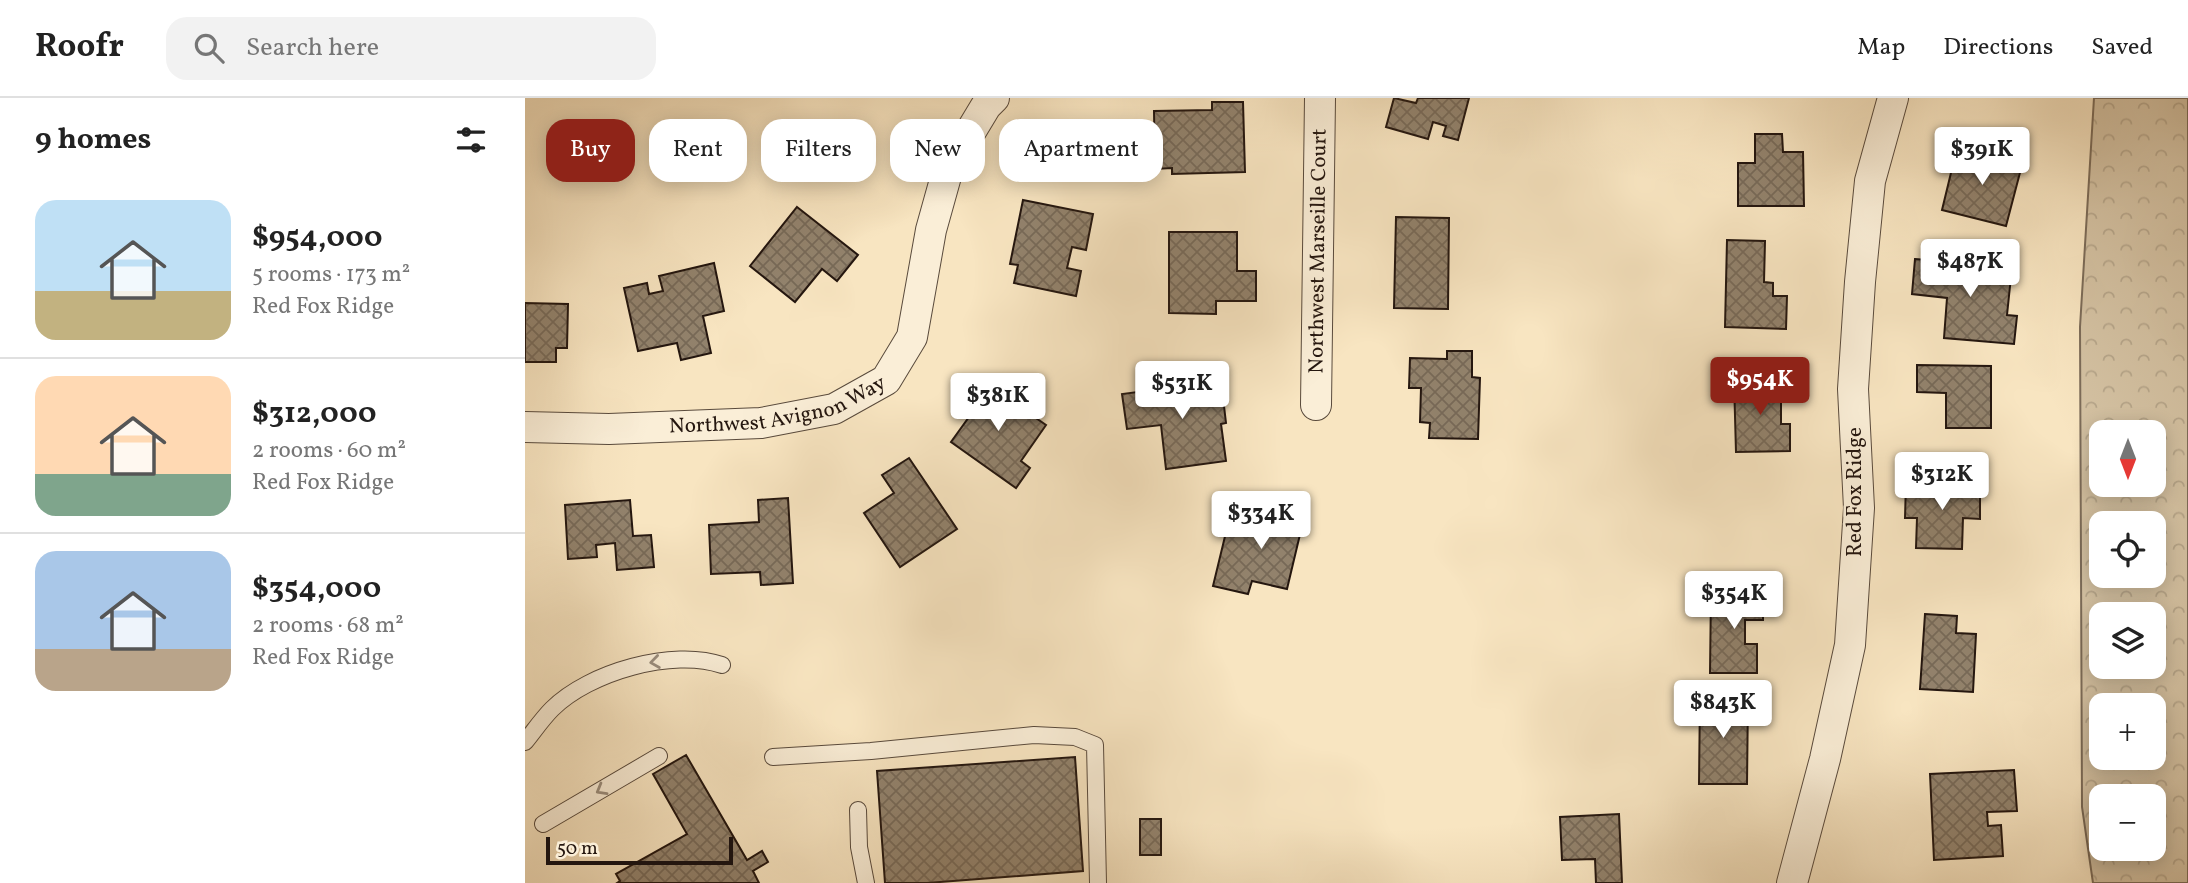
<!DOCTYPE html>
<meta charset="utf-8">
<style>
:root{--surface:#fff;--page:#f2f2f2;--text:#222;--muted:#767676;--line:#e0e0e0;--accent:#8f2418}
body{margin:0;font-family:Vollkorn,serif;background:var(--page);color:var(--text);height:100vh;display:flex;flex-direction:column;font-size:26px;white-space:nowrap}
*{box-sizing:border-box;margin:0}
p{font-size:23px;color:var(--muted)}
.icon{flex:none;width:38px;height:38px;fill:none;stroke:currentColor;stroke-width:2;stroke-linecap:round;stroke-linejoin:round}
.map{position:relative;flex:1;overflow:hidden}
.details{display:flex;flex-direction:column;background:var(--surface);width:525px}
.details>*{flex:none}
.guide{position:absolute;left:21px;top:21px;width:665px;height:63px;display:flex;gap:14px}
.needle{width:46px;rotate:180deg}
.controls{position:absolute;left:1564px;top:322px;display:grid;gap:14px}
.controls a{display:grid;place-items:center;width:77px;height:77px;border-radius:14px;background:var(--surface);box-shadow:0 4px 18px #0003;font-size:35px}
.scale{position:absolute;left:21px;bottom:18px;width:187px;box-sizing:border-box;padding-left:7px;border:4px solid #24160f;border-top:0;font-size:19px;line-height:24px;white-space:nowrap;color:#24160f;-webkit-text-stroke:5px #faeed7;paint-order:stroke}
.price{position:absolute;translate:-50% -60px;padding:0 16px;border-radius:7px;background:#fff;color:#222;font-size:23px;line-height:46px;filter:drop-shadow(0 2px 4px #0008)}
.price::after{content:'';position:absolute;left:50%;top:42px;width:21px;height:16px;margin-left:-10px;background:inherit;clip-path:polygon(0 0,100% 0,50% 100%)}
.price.selected{background:var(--accent);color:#fff}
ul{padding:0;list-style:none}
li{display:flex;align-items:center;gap:21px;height:175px;padding:0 35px}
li+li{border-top:2px solid var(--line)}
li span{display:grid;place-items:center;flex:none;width:196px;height:140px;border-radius:21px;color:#555}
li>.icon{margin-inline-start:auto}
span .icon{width:84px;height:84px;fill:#fffc;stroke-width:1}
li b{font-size:30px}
h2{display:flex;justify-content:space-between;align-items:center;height:84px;padding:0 35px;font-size:30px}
.chip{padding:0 24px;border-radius:21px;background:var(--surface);box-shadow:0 4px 18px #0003;font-size:24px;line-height:63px}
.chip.selected{background:var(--accent);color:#fff}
header{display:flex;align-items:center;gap:42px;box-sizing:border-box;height:98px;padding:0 35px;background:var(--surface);border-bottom:2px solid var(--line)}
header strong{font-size:33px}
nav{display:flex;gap:38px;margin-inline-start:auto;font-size:24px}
.search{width:490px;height:63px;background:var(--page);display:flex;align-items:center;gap:18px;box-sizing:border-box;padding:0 24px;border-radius:21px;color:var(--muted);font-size:26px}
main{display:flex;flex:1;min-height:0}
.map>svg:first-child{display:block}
.forest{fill:url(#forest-crowns);stroke:#7c6c59;stroke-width:2;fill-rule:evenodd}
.building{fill:url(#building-cross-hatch);stroke:#24160f;stroke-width:2}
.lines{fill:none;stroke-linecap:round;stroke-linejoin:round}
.service-casing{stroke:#594a3c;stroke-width:18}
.minor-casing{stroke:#594a3c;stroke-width:32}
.service{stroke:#faeed7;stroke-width:16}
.minor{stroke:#faeed7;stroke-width:30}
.oneway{stroke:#9a8d7d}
.labels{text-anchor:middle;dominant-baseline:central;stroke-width:5;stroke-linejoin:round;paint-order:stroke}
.street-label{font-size:21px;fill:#24160f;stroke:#faeed7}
</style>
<header>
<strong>Roofr</strong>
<div class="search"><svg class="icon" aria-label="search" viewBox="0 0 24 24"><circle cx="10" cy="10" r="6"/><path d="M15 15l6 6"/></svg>Search here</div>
<nav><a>Map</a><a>Directions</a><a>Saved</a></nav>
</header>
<main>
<section class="details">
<h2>9 homes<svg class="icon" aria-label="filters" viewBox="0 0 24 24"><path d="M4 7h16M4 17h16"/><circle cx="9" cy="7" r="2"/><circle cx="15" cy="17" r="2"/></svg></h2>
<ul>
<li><span style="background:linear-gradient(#bfe0f5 65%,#c2b280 0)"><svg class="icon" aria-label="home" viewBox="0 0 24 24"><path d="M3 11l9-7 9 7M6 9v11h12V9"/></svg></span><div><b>$954,000</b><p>5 rooms · 173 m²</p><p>Red Fox Ridge</p></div></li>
<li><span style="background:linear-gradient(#ffd9b3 70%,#7fa58c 0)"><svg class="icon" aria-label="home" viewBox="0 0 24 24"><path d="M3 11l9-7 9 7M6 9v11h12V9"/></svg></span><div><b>$312,000</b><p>2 rooms · 60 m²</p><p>Red Fox Ridge</p></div></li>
<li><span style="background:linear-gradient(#a9c7e8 70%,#b9a48a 0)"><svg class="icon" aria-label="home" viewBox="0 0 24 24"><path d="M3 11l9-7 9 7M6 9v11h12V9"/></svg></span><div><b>$354,000</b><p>2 rooms · 68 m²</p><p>Red Fox Ridge</p></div></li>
</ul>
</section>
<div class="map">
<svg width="1663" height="785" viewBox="0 0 1663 785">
<defs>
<pattern id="forest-crowns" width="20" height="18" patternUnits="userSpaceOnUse" patternTransform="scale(1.75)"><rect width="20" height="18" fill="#d4c2a3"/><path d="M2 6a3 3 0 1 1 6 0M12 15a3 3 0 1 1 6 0" fill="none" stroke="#b6a68b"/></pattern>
<pattern id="building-cross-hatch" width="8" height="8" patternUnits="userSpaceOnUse" patternTransform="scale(1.75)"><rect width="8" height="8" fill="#92826c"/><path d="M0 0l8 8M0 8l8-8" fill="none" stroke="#776957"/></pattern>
</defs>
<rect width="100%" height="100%" fill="#f8e5c1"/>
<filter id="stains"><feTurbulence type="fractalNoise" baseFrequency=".00286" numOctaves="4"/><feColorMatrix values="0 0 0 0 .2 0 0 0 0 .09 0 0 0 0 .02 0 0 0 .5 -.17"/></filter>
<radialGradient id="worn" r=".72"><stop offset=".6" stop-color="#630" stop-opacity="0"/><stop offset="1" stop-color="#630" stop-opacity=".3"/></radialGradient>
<!-- forest -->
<path class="forest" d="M1569,0h94v785h-95l-11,-76 -2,-480zM1577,334h52v53h-52zM1577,425h52v53h-52zM1577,516h52v53h-52zM1577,607h52v53h-52zM1577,698h52v53h-52z"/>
<!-- building -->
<g class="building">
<polygon points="869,0 891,5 893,0 944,0 933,42 918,38 921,28 908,24 903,41 861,29"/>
<polygon points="687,4 718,4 720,74 647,76 647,70 630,71 629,13 687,12"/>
<polygon points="1230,36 1257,36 1258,54 1278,54 1279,108 1213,108 1213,65 1230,65"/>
<polygon points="1432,50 1497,67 1481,128 1417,112"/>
<polygon points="498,102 568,116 561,152 547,149 542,170 556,173 551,198 489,185 493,167 485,166"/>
<polygon points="272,109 333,157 312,183 297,171 270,204 225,168"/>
<polygon points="871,119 924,120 923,211 869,210"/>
<polygon points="644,134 712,134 712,173 731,173 731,203 691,203 691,216 644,215"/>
<polygon points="1202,142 1240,143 1239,184 1248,185 1248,198 1262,198 1261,231 1200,229"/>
<polygon points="1390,161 1487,169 1482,217 1492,218 1489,246 1419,240 1422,200 1387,196"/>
<polygon points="189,165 199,213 178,218 186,255 156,262 152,245 113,253 99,190 122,185 124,196 138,193 134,178"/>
<polygon points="0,205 43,206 42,250 31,250 31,264 0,264"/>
<polygon points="922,253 947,253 947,279 955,280 953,341 904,340 905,325 895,324 896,290 884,290 885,260 922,261"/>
<polygon points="1392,267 1466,268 1466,330 1421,330 1421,295 1392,294"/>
<polygon points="453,280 521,327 496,363 505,370 491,390 426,344 449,312 436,303"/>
<polygon points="1256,281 1256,326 1265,326 1265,353 1211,354 1209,282"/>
<polygon points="696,283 701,325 696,326 701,363 641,371 636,327 602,331 597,296"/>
<polygon points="384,360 432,431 375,469 339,415 369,395 357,377"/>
<polygon points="1381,384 1455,385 1455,421 1438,420 1437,451 1391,450 1392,420 1380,420"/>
<polygon points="263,400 268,485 236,487 235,474 186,476 184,427 234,424 233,402"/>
<polygon points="752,401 782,407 762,491 727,483 723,496 688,488 703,426 744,435"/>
<polygon points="105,402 108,438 126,437 129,469 92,472 90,445 71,447 72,459 43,461 40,407"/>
<polygon points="1186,493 1238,494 1238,522 1220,522 1220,546 1232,546 1232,575 1185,575"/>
<polygon points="1400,516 1432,518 1431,535 1451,536 1448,594 1395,591"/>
<polygon points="1175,597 1223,598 1222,686 1174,686"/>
<polygon points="161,657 222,762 237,753 243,764 228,773 234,785 92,785 95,783 91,776 162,736 128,676"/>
<polygon points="550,659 558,773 402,785 360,785 352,673"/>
<polygon points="1489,672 1492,713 1462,714 1463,728 1476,727 1478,758 1409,762 1405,676"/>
<polygon points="1094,716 1097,785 1071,785 1070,761 1037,762 1035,719"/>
<rect x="615" y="721" width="21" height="36"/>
</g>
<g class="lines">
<defs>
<g id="service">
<path d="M0,644c9,-11 17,-23 27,-33 37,-37 121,-61 170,-44"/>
<polyline points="248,659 346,653 509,637 550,639 570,647 573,785"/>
<polyline points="333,712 334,749 341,785"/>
<polyline points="18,726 134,658"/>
</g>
<g id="minor">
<path id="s1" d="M791,307l4,-307"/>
<path id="s2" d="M0,329l84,2 152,-6 73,-14 52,-29 26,-43 19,-107 17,-61 38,-63 8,-8"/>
<polyline points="1267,785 1300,661 1325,547 1334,410 1328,291 1335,184 1345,83 1368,0"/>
</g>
</defs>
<!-- service casing -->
<use href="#service" class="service-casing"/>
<!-- minor casing -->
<use href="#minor" class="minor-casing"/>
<!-- service -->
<use href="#service" class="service"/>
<!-- minor -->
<use href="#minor" class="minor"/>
</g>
<!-- one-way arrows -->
<defs><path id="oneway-chevron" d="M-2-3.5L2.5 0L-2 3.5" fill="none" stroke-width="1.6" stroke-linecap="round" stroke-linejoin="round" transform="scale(1.75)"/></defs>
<g class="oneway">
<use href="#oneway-chevron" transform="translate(130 564) rotate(172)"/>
<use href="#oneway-chevron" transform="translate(76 692) rotate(150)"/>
</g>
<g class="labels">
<!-- street labels -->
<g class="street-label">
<text stroke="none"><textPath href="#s1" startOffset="154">Northwest Marseille Court</textPath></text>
<text stroke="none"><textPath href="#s2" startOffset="256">Northwest Avignon Way</textPath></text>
<text transform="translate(1330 394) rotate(-90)">Red Fox Ridge</text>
</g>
</g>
<rect width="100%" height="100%" filter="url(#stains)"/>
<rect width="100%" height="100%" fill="url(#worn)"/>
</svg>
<div class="controls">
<a><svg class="needle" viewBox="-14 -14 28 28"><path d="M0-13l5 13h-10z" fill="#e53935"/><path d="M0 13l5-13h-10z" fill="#767676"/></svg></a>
<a><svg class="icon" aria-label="locate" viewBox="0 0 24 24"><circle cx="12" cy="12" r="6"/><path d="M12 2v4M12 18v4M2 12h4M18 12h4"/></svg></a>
<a><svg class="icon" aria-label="layers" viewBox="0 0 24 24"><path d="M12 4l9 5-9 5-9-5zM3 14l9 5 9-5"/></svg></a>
<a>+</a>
<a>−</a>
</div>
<div class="scale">50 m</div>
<b class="price" style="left:1457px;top:89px">$391K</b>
<b class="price" style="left:1445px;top:201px">$487K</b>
<b class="price selected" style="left:1235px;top:319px">$954K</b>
<b class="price" style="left:657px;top:323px">$531K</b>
<b class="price" style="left:473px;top:335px">$381K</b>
<b class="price" style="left:1417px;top:414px">$312K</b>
<b class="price" style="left:736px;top:453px">$334K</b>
<b class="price" style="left:1209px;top:533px">$354K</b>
<b class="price" style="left:1198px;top:642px">$843K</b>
<div class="guide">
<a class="chip selected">Buy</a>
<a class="chip">Rent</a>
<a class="chip">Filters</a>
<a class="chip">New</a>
<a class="chip">Apartment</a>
</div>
</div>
</main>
